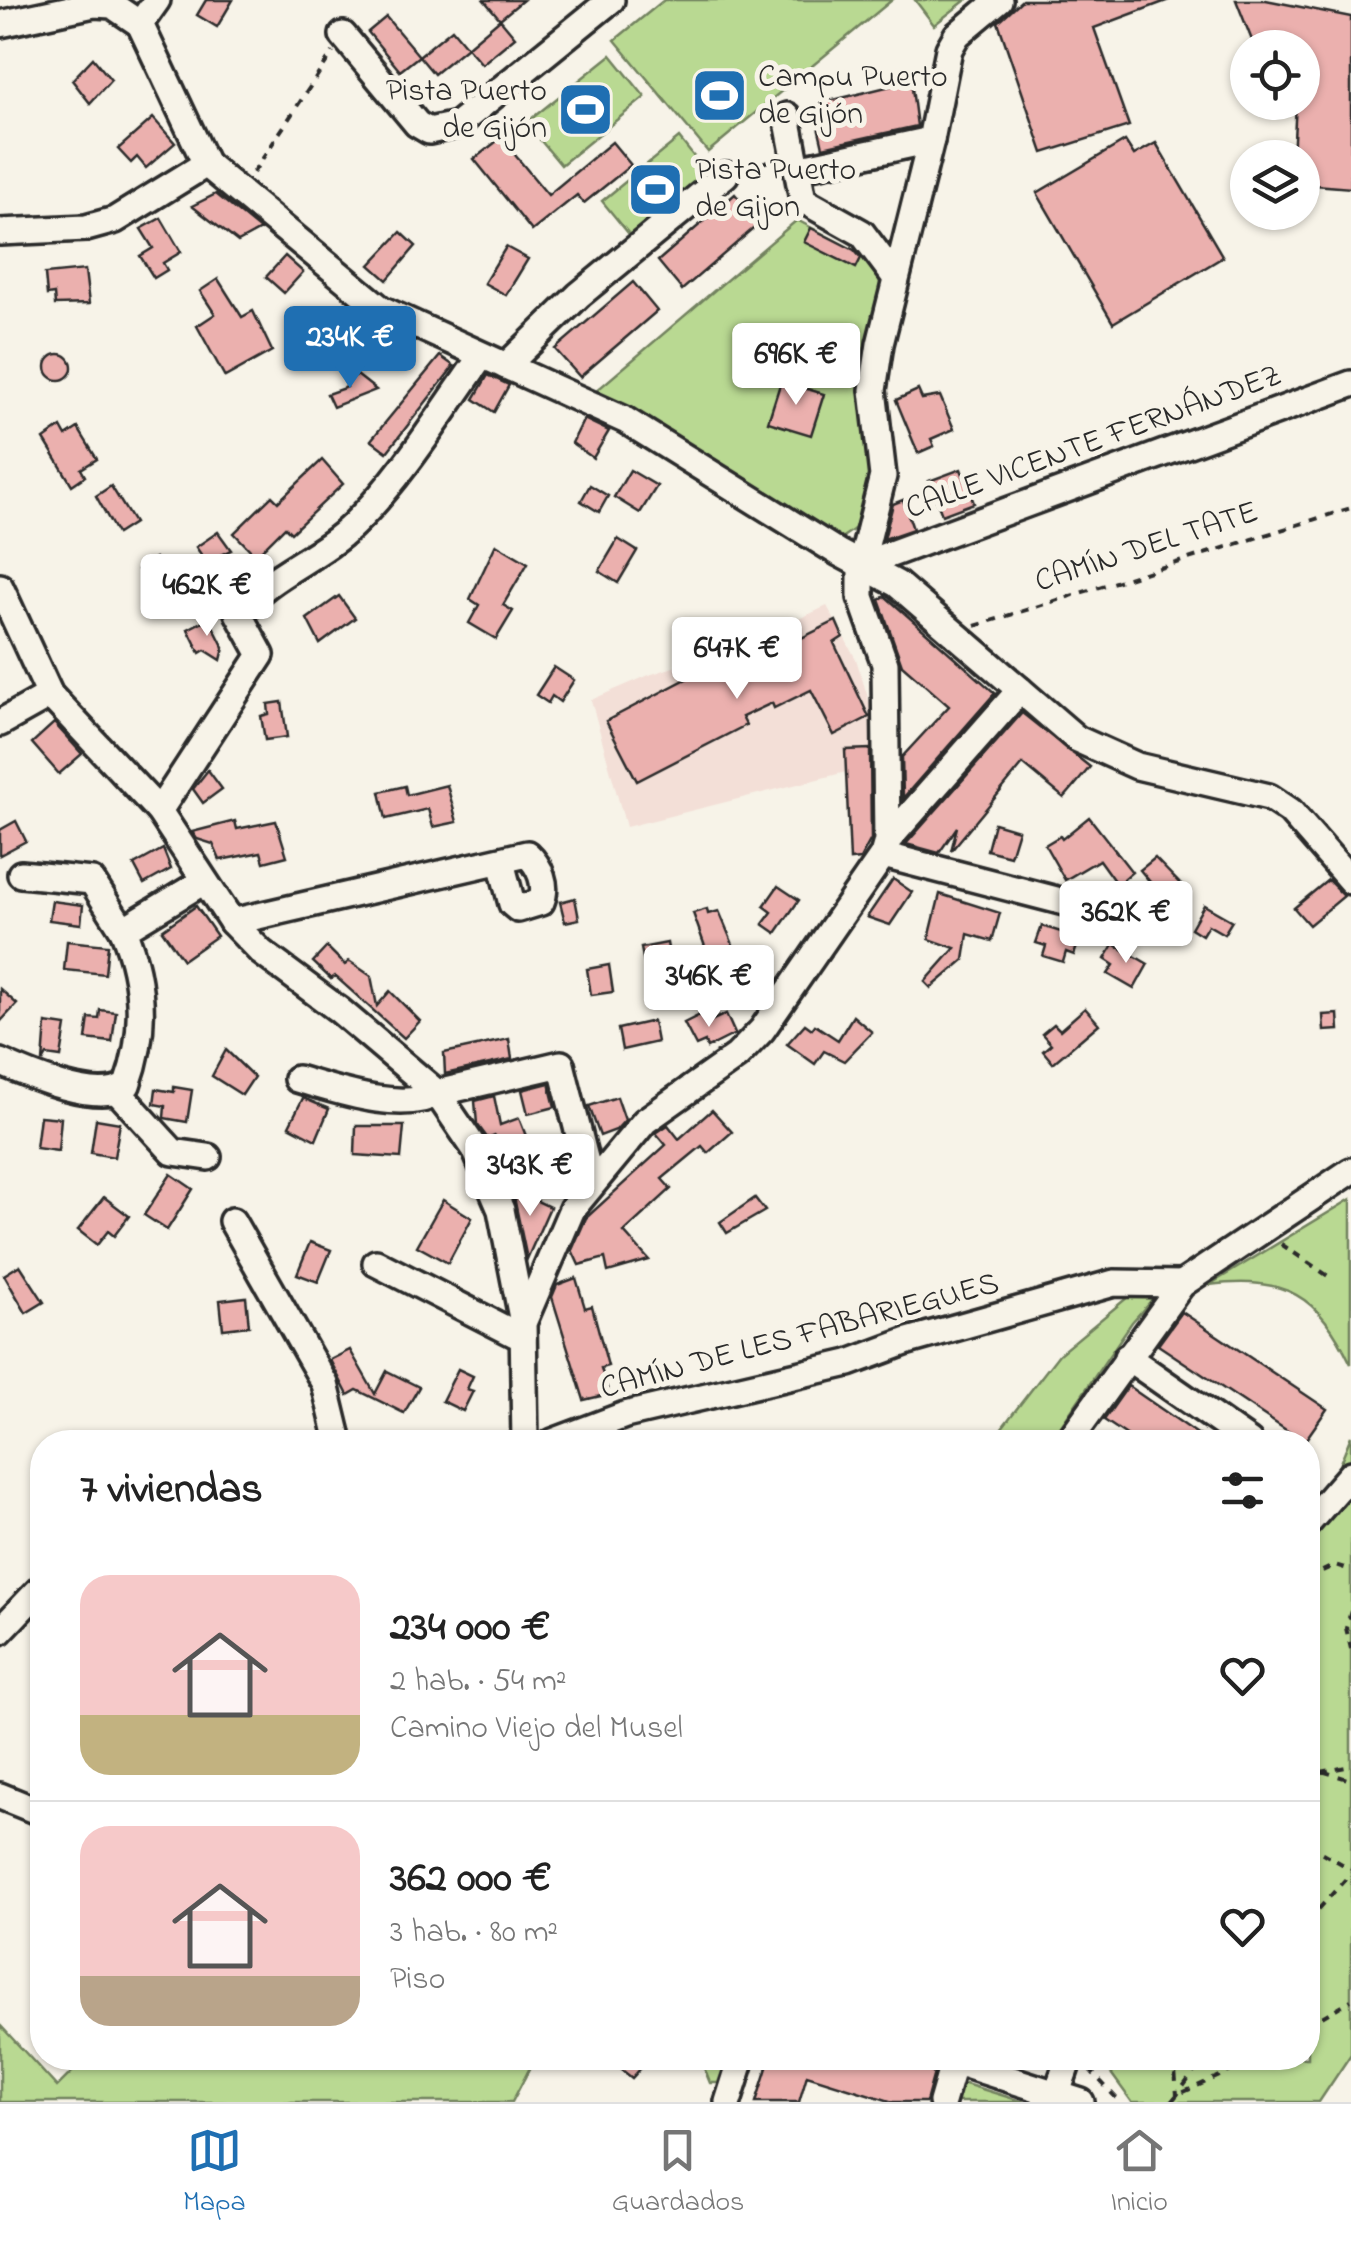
<!DOCTYPE html>
<html lang="es">
<meta charset="utf-8">
<style>
:root{--surface:#fff;--page:#f2f2f2;--text:#222;--muted:#767676;--line:#e0e0e0;--accent:#1f6fb2}
body{margin:0;font-family:"Indie Flower",sans-serif;background:var(--page);color:var(--text);height:100vh;display:flex;flex-direction:column;font-size:38px;white-space:nowrap}
*{box-sizing:border-box;margin:0}
p{font-size:32px;color:var(--muted)}
.icon{flex:none;width:55px;height:55px;fill:none;stroke:currentColor;stroke-width:2;stroke-linecap:round;stroke-linejoin:round}
.map{position:relative;flex:1;overflow:hidden}
.sheet{position:absolute;left:30px;top:1430px;width:1290px;height:640px;display:flex;flex-direction:column;background:var(--surface);border-radius:40px;box-shadow:0 2px 8px #0004}
.sheet>*{flex:none}
.tools{position:absolute;left:1230px;top:30px;display:grid;gap:20px}
.tools a{display:grid;place-items:center;width:90px;height:90px;border-radius:50%;background:var(--surface);box-shadow:0 2px 8px #0004;font-size:50px}
.price{position:absolute;translate:-50% -85px;padding:0 22px;border-radius:10px;background:#fff;color:#222;font-size:32px;line-height:65px;filter:drop-shadow(0 2px 5px #0008)}
.price::after{content:'';position:absolute;left:50%;top:60px;width:30px;height:22px;margin-left:-15px;background:inherit;clip-path:polygon(0 0,100% 0,50% 100%)}
.price.on{background:var(--accent);color:#fff}
ul{padding:0;list-style:none}
li{display:flex;align-items:center;gap:30px;height:250px;padding:0 50px}
li+li{border-top:2px solid var(--line)}
li span{display:grid;place-items:center;flex:none;width:280px;height:200px;border-radius:30px;color:#555}
li>.icon{margin-inline-start:auto}
span .icon{width:120px;height:120px;fill:#fffc;stroke-width:1}
li b{font-size:42px}
h2{display:flex;justify-content:space-between;align-items:center;height:120px;padding:0 50px;font-size:42px}
.tab-bar{display:flex;justify-content:space-around;align-items:center;height:140px;border-top:2px solid var(--line);background:var(--surface);font-size:28px;color:var(--muted)}
.tab-bar a{display:grid;justify-items:center;gap:5px}
.tab-bar .on{color:var(--accent)}
.map>svg:first-child{display:block}
.built{fill:#f3dfd7}
.green{fill:#b9d992;stroke:#72825e;stroke-width:2.5}
.building{fill:#ebb0ae;stroke:#2b2b2b;stroke-width:2.5}
.lines{fill:none;stroke-linecap:round;stroke-linejoin:round}
.minor-casing{stroke:#2b2b2b;stroke-width:32}
.path{stroke:#2b2b2b;stroke-width:4;stroke-dasharray:8 8;stroke-linecap:butt}
.minor{stroke:#f7f3e8;stroke-width:25}
.labels{text-anchor:middle;dominant-baseline:central;stroke-width:10;stroke-linejoin:round;paint-order:stroke}
.poi-label{font-size:32px;fill:#2b2b2b;stroke:#f7f3e8;text-anchor:start}
.street-label{font-size:32px;fill:#2b2b2b;stroke:#f7f3e8}
</style>
<div class="map">
<svg width="1351" height="2102" viewBox="0 0 1351 2102">
<rect width="100%" height="100%" fill="#f7f3e8"/>
<filter id="ink" filterUnits="userSpaceOnUse"><feTurbulence type="fractalNoise" baseFrequency=".01" numOctaves="2"/><feDisplacementMap in="SourceGraphic" scale="20" xChannelSelector="R" yChannelSelector="G"/><feConvolveMatrix kernelMatrix="1 2 1 2 8 2 1 2 1" color-interpolation-filters="sRGB"/></filter>
<g filter="url(#ink)">
<!-- built -->
<polygon class="built" points="827,606 856,659 873,714 872,749 845,751 846,772 626,827 591,700 649,675 742,645"/>
<!-- green -->
<g class="green">
<polygon points="664,0 892,0 708,152 615,40"/>
<polygon points="915,0 966,0 934,25"/>
<polygon points="611,55 645,97 561,165 526,123"/>
<polygon points="679,138 710,177 633,239 602,201"/>
<path d="M797,220l81,43c7,56 7,204 -14,254 -5,10 -14,15 -23,21l-8,-1 -238,-145z"/>
<path d="M1351,1199v165c-33,-70 -66,-88 -142,-79z"/>
<polygon points="1164,1286 1132,1322 1050,1442 991,1442 1059,1354 1140,1287"/>
<polygon points="1351,1436 1351,2054 1319,2102 1132,2102 1100,2058 1308,2058 1308,1541"/>
<polygon points="0,2025 57,2087 86,2058 535,2058 512,2102 0,2102"/>
<polygon points="700,2058 727,2058 718,2083 710,2083"/>
<polygon points="962,2083 1024,2102 956,2102"/>
</g>
<!-- building -->
<g class="building">
<polygon points="206,0 233,0 217,27 197,15"/>
<polygon points="484,0 523,0 500,19"/>
<polygon points="1022,0 1169,0 1094,28 1129,126 1043,153 998,22"/>
<polygon points="1236,0 1266,0 1351,17 1351,188 1302,184 1302,158 1293,158 1296,102 1302,102 1302,48 1255,48"/>
<polygon points="386,17 419,56 400,71 368,32"/>
<polygon points="500,19 515,37 482,64 467,47"/>
<polygon points="452,29 467,47 434,74 419,56"/>
<polygon points="93,58 111,80 90,103 72,80"/>
<polygon points="911,81 917,126 823,147 813,105"/>
<polygon points="153,118 175,143 146,168 137,157 131,163 118,149"/>
<polygon points="501,138 548,195 612,142 631,165 584,203 577,195 532,231 474,159"/>
<polygon points="1125,141 1134,155 1156,143 1223,257 1113,323 1037,193"/>
<polygon points="216,194 260,230 238,242 192,206"/>
<polygon points="735,194 760,223 682,290 658,261"/>
<polygon points="161,218 181,252 163,263 167,270 154,278 140,256 153,248 141,229"/>
<polygon points="811,228 854,250 861,258 856,268 804,242"/>
<polygon points="401,232 416,246 387,280 370,265"/>
<polygon points="506,247 528,259 506,295 484,283"/>
<polygon points="285,256 303,272 284,293 266,277"/>
<polygon points="85,270 89,304 55,305 54,294 47,295 45,274"/>
<polygon points="218,279 242,317 253,311 272,351 225,377 197,326 215,314 200,291"/>
<polygon points="633,282 657,311 580,377 555,349"/>
<polygon points="370,330 384,353 363,365 350,342"/>
<circle cx="59" cy="367" r="13"/>
<polygon points="440,356 454,366 387,452 371,440"/>
<polygon points="357,375 376,390 333,407 327,394 347,387 344,380"/>
<polygon points="488,375 509,385 494,412 474,399"/>
<polygon points="781,381 824,394 811,435 768,422"/>
<polygon points="918,390 922,399 940,396 954,429 931,439 934,446 918,453 896,400"/>
<polygon points="584,419 609,431 593,458 572,443"/>
<polygon points="61,427 66,436 78,428 97,459 81,469 85,476 72,485 44,439"/>
<polygon points="322,460 343,484 291,533 285,527 256,556 234,533 272,496 278,502"/>
<polygon points="961,469 974,503 942,515 929,481"/>
<polygon points="630,470 657,486 640,513 614,497"/>
<polygon points="590,485 608,496 599,512 581,501"/>
<polygon points="111,486 134,523 117,534 96,496"/>
<polygon points="903,500 913,529 884,539 893,504"/>
<polygon points="218,532 231,550 206,562 196,547"/>
<polygon points="618,539 637,551 618,583 599,571"/>
<polygon points="496,544 528,563 503,605 513,611 496,639 469,623 479,605 470,599"/>
<polygon points="155,558 174,588 157,598 138,569"/>
<polygon points="339,596 355,618 320,644 307,619"/>
<polygon points="885,596 995,693 903,798 902,757 949,706 902,665 879,600"/>
<polygon points="209,618 224,648 221,660 205,650 200,653 188,629"/>
<polygon points="836,621 843,637 834,643 869,717 834,735 811,690 774,708 772,703 742,717 746,725 637,781 606,721 715,664 727,688 756,673 751,663"/>
<polygon points="554,667 574,680 560,702 552,696 548,703 536,695"/>
<polygon points="282,702 287,737 265,740 261,716 269,714 268,704"/>
<polygon points="1022,713 1090,767 1071,790 1064,798 1023,764 951,851 957,827 939,853 906,844"/>
<polygon points="54,723 82,754 59,774 32,743"/>
<polygon points="870,749 871,839 860,859 850,860 845,750"/>
<polygon points="208,770 222,789 203,803 193,789"/>
<polygon points="447,785 457,822 433,827 428,809 386,819 380,792 405,786 407,795"/>
<polygon points="1089,817 1132,872 1117,885 1099,860 1065,880 1045,845 1060,836 1062,839"/>
<polygon points="16,821 26,841 0,855 0,830"/>
<polygon points="235,821 237,829 276,821 287,856 264,862 261,852 220,860 213,844 197,839 192,832"/>
<polygon points="994,823 1018,830 1010,856 987,850"/>
<polygon points="163,849 171,869 144,884 134,865"/>
<polygon points="1155,858 1183,887 1166,901 1140,870"/>
<polygon points="893,879 912,892 890,925 867,917"/>
<polygon points="1328,880 1344,896 1309,925 1294,908"/>
<polygon points="778,886 799,900 776,933 763,924 772,912 764,906"/>
<polygon points="940,894 1000,913 992,941 968,934 964,960 931,988 925,982 955,948 929,939"/>
<polygon points="575,898 579,919 565,922 560,902"/>
<polygon points="52,901 83,905 81,924 49,920"/>
<polygon points="1204,905 1232,921 1224,934 1208,925 1202,935 1191,928"/>
<polygon points="196,906 217,936 183,960 162,930"/>
<polygon points="707,909 708,914 719,911 734,947 708,955 693,913"/>
<polygon points="1042,926 1080,938 1074,955 1066,952 1063,962 1043,956 1046,946 1036,943"/>
<polygon points="67,941 108,945 105,974 64,970"/>
<polygon points="667,943 671,966 661,968 662,976 647,978 641,948"/>
<polygon points="1114,944 1148,964 1134,989 1108,974 1114,965 1105,959"/>
<polygon points="327,947 345,965 349,961 371,976 377,1006 390,991 420,1021 404,1038 335,976 331,979 313,962"/>
<polygon points="609,965 613,992 591,995 587,969"/>
<polygon points="0,989 17,1004 0,1022"/>
<polygon points="1085,1008 1099,1024 1053,1063 1043,1051 1051,1044 1042,1034 1054,1024 1060,1030"/>
<polygon points="100,1010 116,1012 112,1042 86,1039 89,1018 99,1019"/>
<polygon points="702,1014 706,1023 726,1014 735,1034 707,1048 705,1042 696,1046 684,1023"/>
<polygon points="1338,1014 1339,1030 1324,1031 1323,1015"/>
<polygon points="853,1016 872,1032 844,1061 824,1051 815,1064 787,1044 805,1024 812,1029 815,1025 838,1040"/>
<polygon points="653,1021 657,1042 622,1050 618,1029"/>
<polygon points="46,1023 66,1026 61,1057 47,1055 43,1062"/>
<polygon points="509,1039 512,1059 445,1074 444,1053"/>
<polygon points="226,1050 254,1077 242,1095 212,1076"/>
<polygon points="549,1083 555,1107 528,1114 522,1090"/>
<polygon points="174,1087 192,1090 187,1122 164,1118 165,1106 154,1104 156,1089 174,1092"/>
<polygon points="494,1096 500,1125 519,1118 540,1172 511,1186 495,1136 488,1139 477,1124 475,1101"/>
<polygon points="617,1097 625,1120 616,1130 600,1136 589,1106"/>
<polygon points="303,1098 329,1109 316,1140 289,1126"/>
<polygon points="712,1110 732,1132 708,1153 702,1146 662,1179 671,1189 624,1232 649,1260 608,1272 605,1258 579,1265 572,1250 586,1218 666,1145 656,1133 668,1125 679,1139"/>
<polygon points="40,1116 61,1118 58,1151 36,1148"/>
<polygon points="96,1119 120,1123 114,1157 91,1153"/>
<polygon points="356,1126 404,1126 401,1158 355,1155"/>
<polygon points="171,1174 193,1189 167,1230 144,1215"/>
<polygon points="516,1191 550,1207 527,1259 515,1202"/>
<polygon points="104,1197 129,1216 114,1236 108,1231 97,1245 78,1230"/>
<polygon points="755,1198 765,1211 727,1233 720,1222"/>
<polygon points="443,1200 472,1218 448,1263 417,1246"/>
<polygon points="310,1242 331,1250 318,1282 297,1274"/>
<polygon points="20,1265 44,1302 26,1313 4,1275"/>
<polygon points="576,1278 585,1308 592,1306 608,1366 601,1368 609,1394 584,1400 552,1297 557,1285"/>
<polygon points="246,1297 249,1326 223,1329 220,1300"/>
<polygon points="1182,1312 1327,1409 1304,1442 1158,1345"/>
<polygon points="350,1350 375,1394 387,1371 419,1387 404,1413 357,1390 348,1395 330,1360"/>
<polygon points="458,1369 473,1376 467,1389 473,1391 463,1411 442,1401"/>
<polygon points="1128,1386 1209,1442 1137,1442 1104,1420"/>
<polygon points="607,2058 650,2058 632,2078"/>
<polygon points="770,2058 885,2058 934,2073 926,2102 893,2102 807,2075 799,2102 756,2102"/>
</g>
<g class="lines">
<defs>
<g id="minor">
<polyline points="157,0 140,24 206,164"/>
<polyline points="0,24 94,4 112,5 140,24"/>
<polyline points="343,35 417,124 429,131 457,125 611,0"/>
<polyline points="787,116 803,200 862,233 895,277"/>
<polyline points="797,169 931,140"/>
<polyline points="0,232 86,228 115,220 206,164 381,309 625,420 839,553 897,584 1077,739 1137,766 1269,797 1290,811 1351,881"/>
<polyline points="506,366 579,295 725,175"/>
<polyline points="861,565 1351,384"/>
<polyline points="0,587 50,695 159,811 232,922 261,952 339,1010 437,1093 475,1149 501,1210 523,1323"/>
<polyline points="0,723 50,695"/>
<path d="M159,811l102,-156 -23,-42c32,-40 81,-54 116,-89 49,-48 87,-111 127,-167"/>
<polyline points="887,841 1020,690"/>
<polyline points="883,855 1103,912"/>
<polyline points="21,874 92,881 123,930"/>
<path d="M232,922l295,-68c13,12 21,31 14,48l-23,7 -6,-5 -11,-42"/>
<path d="M0,1062c29,13 100,44 127,23 19,-52 18,-103 -4,-155l81,-49"/>
<path d="M297,1079c36,10 106,35 140,14l124,-29 30,118"/>
<polyline points="118,1092 173,1152 208,1157"/>
<polyline points="232,1221 325,1384 339,1442"/>
<polyline points="376,1263 523,1338"/>
<polyline points="1127,1357 1249,1442"/>
<polyline points="525,1442 523,1323 572,1209 645,1121 737,1056 762,1030 883,855 887,841 885,664 861,597 861,565 883,476 873,390 880,344 931,140 949,49 957,35 999,0"/>
<polyline points="553,1442 625,1415 849,1363 908,1341 1114,1283 1182,1284"/>
<polyline points="1068,1442 1182,1284 1351,1171"/>
<polyline points="1308,1523 1351,1474"/>
<polyline points="0,1631 42,1587"/>
<polyline points="0,1796 42,1813"/>
<polyline points="944,2058 1081,2102"/>
<polyline points="728,2102 742,2058"/>
<polyline points="942,2102 954,2061"/>
<polyline points="1045,2102 1057,2093 1069,2058"/>
</g>
</defs>
<!-- minor casing -->
<use href="#minor" class="minor-casing"/>
<!-- path -->
<g class="path">
<polyline points="746,168 775,159"/>
<polyline points="253,173 333,52"/>
<polyline points="975,626 1351,508"/>
<polyline points="1281,1244 1328,1276"/>
<polyline points="1308,1578 1335,1565 1351,1570"/>
<polyline points="1351,1611 1346,1628 1351,1649"/>
<polyline points="1308,1767 1351,1780"/>
<polyline points="1321,1772 1351,1766"/>
<polyline points="1308,1845 1351,1869"/>
<polyline points="1308,1921 1351,1873"/>
<polyline points="1308,2025 1351,2000"/>
<polyline points="1174,2058 1177,2095 1204,2058"/>
<polyline points="1089,2069 1120,2102"/>
<polyline points="1171,2102 1177,2095 1260,2058"/>
</g>
<!-- minor -->
<use href="#minor" class="minor"/>
</g>
</g>
<!-- icons -->
<defs>
<symbol id="stadium-square" viewBox="-11 -11 22 22"><rect x="-9" y="-9" width="18" height="18" rx="4" fill="#1f6fb2" stroke="#f7f3e8"/><path d="M0-5a6.5 5 0 1 0 0 10a6.5 5 0 1 0 0-10ZM-3.5-1.8h7v3.6h-7Z" fill="#fff"/></symbol>
</defs>
<g fill-rule="evenodd">
<use href="#stadium-square" x="688" y="64" width="63" height="63"/>
<use href="#stadium-square" x="554" y="78" width="63" height="63"/>
<use href="#stadium-square" x="624" y="158" width="63" height="63"/>
</g>
<g class="labels">
<!-- poi labels -->
<g class="poi-label">
<text x="758" y="78">Campu Puerto<tspan x="758" dy="37">de Gijón</tspan></text>
<text x="547" y="92" text-anchor="end">Pista Puerto<tspan x="547" dy="37">de Gijón</tspan></text>
<text x="695" y="171">Pista Puerto<tspan x="695" dy="37">de Gijon</tspan></text>
</g>
<!-- street labels -->
<g class="street-label">
<text transform="translate(1094 443) rotate(-20)">CALLE VICENTE FERNÁNDEZ</text>
<text transform="translate(1147 548) rotate(-18)">CAMÍN DEL TATE</text>
<text transform="translate(800 1337) rotate(-15)">CAMÍN DE LES FABARIEGUES</text>
</g>
</g>
</svg>
<div class="tools">
<a><svg class="icon" aria-label="locate" viewBox="0 0 24 24"><circle cx="12" cy="12" r="6"/><path d="M12 2v4M12 18v4M2 12h4M18 12h4"/></svg></a>
<a><svg class="icon" aria-label="layers" viewBox="0 0 24 24"><path d="M12 4l9 5-9 5-9-5zM3 14l9 5 9-5"/></svg></a>
</div>
<b class="price on" style="left:350px;top:391px">234K €</b>
<b class="price" style="left:796px;top:408px">696K €</b>
<b class="price" style="left:207px;top:639px">462K €</b>
<b class="price" style="left:737px;top:702px">647K €</b>
<b class="price" style="left:1126px;top:966px">362K €</b>
<b class="price" style="left:709px;top:1030px">346K €</b>
<b class="price" style="left:530px;top:1219px">343K €</b>
<section class="sheet">
<h2>7 viviendas<svg class="icon" aria-label="filters" viewBox="0 0 24 24"><path d="M4 7h16M4 17h16"/><circle cx="9" cy="7" r="2"/><circle cx="15" cy="17" r="2"/></svg></h2>
<ul>
<li><span style="background:linear-gradient(#f6c9c9 70%,#c2b280 0)"><svg class="icon" aria-label="home" viewBox="0 0 24 24"><path d="M3 11l9-7 9 7M6 9v11h12V9"/></svg></span><div><b>234 000 €</b><p>2 hab. · 54 m²</p><p>Camino Viejo del Musel</p></div><svg class="icon" aria-label="heart" viewBox="0 0 24 24"><path d="M12 20l-8-8c-3-5 5-10 8-4 3-6 11-1 8 4z"/></svg></li>
<li><span style="background:linear-gradient(#f6c9c9 75%,#b9a48a 0)"><svg class="icon" aria-label="home" viewBox="0 0 24 24"><path d="M3 11l9-7 9 7M6 9v11h12V9"/></svg></span><div><b>362 000 €</b><p>3 hab. · 80 m²</p><p>Piso</p></div><svg class="icon" aria-label="heart" viewBox="0 0 24 24"><path d="M12 20l-8-8c-3-5 5-10 8-4 3-6 11-1 8 4z"/></svg></li>
</ul>
</section>
</div>
<nav class="tab-bar">
<a class="on"><svg class="icon" aria-label="map" viewBox="0 0 24 24"><path d="M3 6l6-2 6 2 6-2v14l-6 2-6-2-6 2zM9 4v14M15 6v14"/></svg>Mapa</a>
<a><svg class="icon" aria-label="saved" viewBox="0 0 24 24"><path d="M7 4h10v16l-5-4-5 4z"/></svg>Guardados</a>
<a><svg class="icon" aria-label="home" viewBox="0 0 24 24"><path d="M3 11l9-7 9 7M6 9v11h12V9"/></svg>Inicio</a>
</nav>
